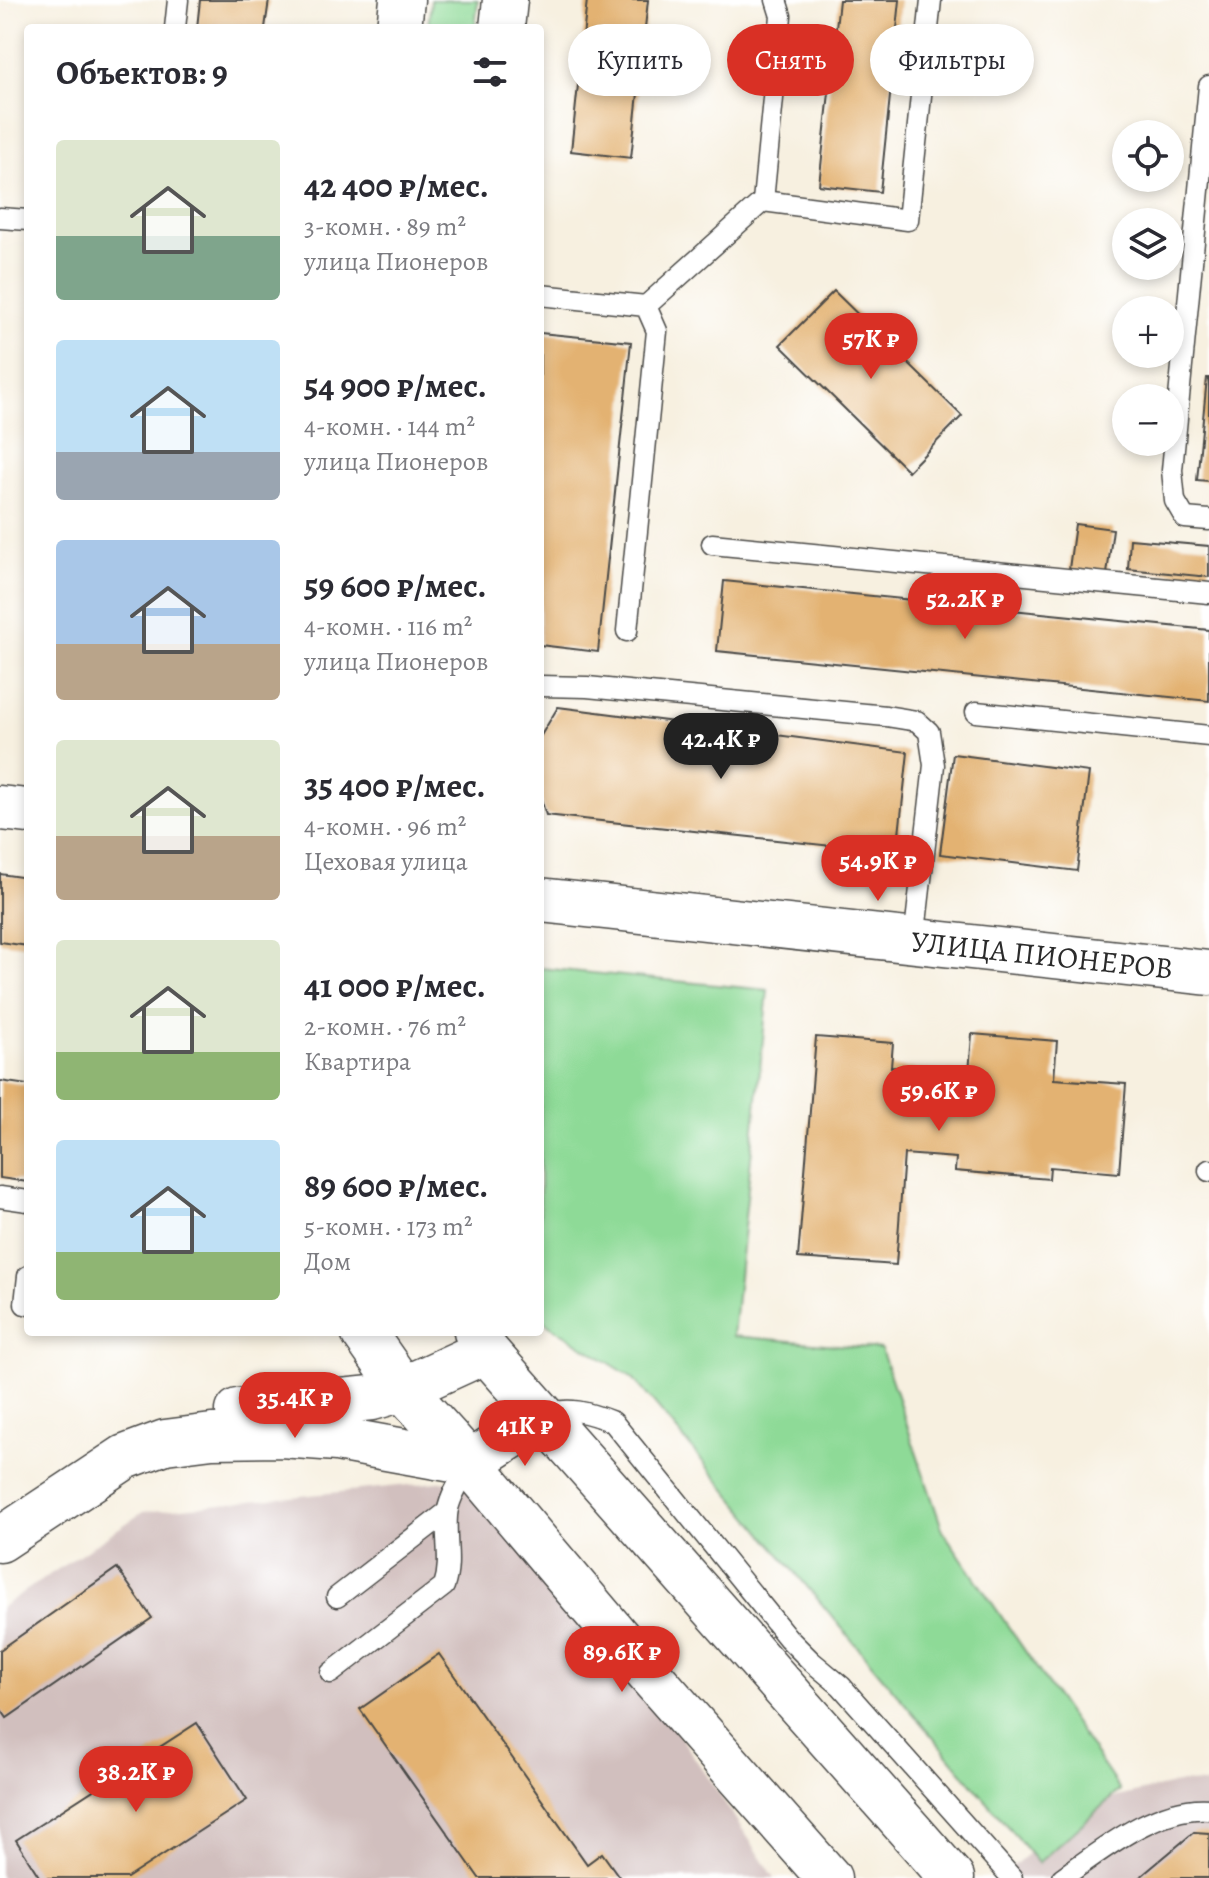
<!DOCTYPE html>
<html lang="ru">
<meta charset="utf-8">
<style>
:root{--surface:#fff;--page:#f2f2f3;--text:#2b2b33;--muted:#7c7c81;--accent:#d93025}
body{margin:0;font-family:Alegreya,serif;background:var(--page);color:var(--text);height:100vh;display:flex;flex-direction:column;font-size:30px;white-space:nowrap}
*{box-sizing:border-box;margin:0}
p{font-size:26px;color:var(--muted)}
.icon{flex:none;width:44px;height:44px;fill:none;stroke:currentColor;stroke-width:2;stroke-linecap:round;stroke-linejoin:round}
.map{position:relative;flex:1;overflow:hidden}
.sheet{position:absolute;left:24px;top:24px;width:520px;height:1312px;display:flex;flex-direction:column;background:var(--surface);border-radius:8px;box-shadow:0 4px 12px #0003}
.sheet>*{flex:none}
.banner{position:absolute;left:568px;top:24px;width:520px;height:72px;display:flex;gap:16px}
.controls{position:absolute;left:1112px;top:120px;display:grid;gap:16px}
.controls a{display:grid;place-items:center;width:72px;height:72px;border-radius:50%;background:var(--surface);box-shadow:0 4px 12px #0003;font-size:40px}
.price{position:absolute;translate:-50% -68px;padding:0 18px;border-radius:28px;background:var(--accent);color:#fff;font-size:26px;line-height:52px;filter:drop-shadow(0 2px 4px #0008)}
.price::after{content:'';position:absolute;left:50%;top:48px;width:24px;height:18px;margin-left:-12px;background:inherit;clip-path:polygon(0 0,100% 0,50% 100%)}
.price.on{background:#222;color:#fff}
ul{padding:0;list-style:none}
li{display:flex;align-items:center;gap:24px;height:200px;padding:0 32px}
li span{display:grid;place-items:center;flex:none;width:224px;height:160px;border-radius:8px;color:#555}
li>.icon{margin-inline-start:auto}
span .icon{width:96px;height:96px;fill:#fffc;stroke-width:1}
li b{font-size:34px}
h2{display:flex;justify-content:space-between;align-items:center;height:96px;padding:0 32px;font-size:34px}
.chip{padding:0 28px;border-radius:36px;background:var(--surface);box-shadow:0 4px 12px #0003;font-size:28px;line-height:72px}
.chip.on{background:var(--accent);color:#fff}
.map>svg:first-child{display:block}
.industrial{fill:#d1bfbe}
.green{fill:#8eda97;stroke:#5c8261;stroke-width:2}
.building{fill:#e3b272}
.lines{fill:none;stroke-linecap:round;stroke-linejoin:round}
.lane-casing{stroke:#4a4946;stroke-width:23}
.secondary-casing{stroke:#4a4946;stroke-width:47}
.lane{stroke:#fff;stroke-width:20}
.secondary{stroke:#fff;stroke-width:44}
.labels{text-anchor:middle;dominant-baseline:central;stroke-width:6;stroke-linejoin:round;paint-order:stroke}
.street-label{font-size:30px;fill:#2b2b2b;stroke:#fff}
</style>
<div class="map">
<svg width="1209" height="1878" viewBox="0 0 1209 1878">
<rect width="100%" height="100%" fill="#fff"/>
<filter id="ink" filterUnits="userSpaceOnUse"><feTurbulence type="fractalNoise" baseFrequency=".0125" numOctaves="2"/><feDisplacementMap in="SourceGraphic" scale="16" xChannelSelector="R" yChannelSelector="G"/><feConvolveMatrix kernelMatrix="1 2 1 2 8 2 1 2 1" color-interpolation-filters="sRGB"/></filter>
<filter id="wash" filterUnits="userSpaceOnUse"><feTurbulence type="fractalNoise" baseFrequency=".006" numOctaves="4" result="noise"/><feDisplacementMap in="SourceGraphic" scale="32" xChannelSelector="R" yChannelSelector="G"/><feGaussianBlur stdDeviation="1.8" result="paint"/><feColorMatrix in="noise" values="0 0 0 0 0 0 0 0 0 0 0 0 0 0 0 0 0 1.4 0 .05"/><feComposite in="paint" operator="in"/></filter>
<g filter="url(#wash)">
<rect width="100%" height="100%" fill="#f7f0e0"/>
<!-- industrial -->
<g class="industrial">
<polygon points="477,1478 660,1706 775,1878 0,1878 0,1608 143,1512"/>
<polygon points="1182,1782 1209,1785 1209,1878 999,1878 1087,1804"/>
</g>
<!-- green -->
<g class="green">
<polygon points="431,0 478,0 475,28 428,28"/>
<polygon points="540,968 768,990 733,1336 881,1349 943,1531 1120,1790 1038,1863 633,1378 540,1319"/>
</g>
<g id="blocks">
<!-- building -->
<g class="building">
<polygon points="200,0 269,0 265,28 197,28"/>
<polygon points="587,0 648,0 631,158 571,151"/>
<polygon points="839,0 900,0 880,192 819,185"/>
<polygon points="834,291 962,416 908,471 780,345"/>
<polygon points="540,333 631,342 598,652 540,645"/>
<polygon points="1207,378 1209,378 1209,481 1197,480"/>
<polygon points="1075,524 1113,529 1107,574 1069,569"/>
<polygon points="1130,539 1209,546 1209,577 1128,569"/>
<polygon points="724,581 1209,630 1209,701 717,651"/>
<polygon points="558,707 908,752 897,853 546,815 540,796 540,737"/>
<polygon points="953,754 1089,772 1077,871 940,854"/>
<polygon points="0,874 28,878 28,946 0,942"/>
<polygon points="972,1034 1057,1041 1054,1079 1126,1084 1119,1173 1050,1167 1049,1179 955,1171 956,1158 904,1154 896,1265 798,1258 816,1037 893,1043 891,1067 969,1073"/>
<polygon points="0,1081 28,1085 28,1182 0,1178"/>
<polygon points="117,1568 152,1618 7,1718 0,1708 0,1650"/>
<polygon points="439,1654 587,1864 602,1853 620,1878 479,1878 360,1709"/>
<polygon points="197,1723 247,1800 127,1878 40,1878 16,1840"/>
<polygon points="1194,1832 1209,1833 1209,1878 1139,1878"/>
</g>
</g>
</g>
<g filter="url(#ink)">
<use href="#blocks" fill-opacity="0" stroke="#4a4946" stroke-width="2"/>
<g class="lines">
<defs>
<g id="lane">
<polyline points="175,28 178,0"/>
<polyline points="1209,86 1172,470 1175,501 1185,518 1209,520"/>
<polyline points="763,201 908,220 931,0"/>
<polyline points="0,218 28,220"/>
<polyline points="540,295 646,306 657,331 627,631"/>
<polyline points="646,306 763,201 781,16 776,0"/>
<polyline points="712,544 1209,593"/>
<polyline points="540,686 587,687 886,716 917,721 929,732 934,765 914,941"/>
<polyline points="976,712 1209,736"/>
<polyline points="1209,1171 1209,1170"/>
<polyline points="0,1197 28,1201"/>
<polyline points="25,1304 28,1276"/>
<path d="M543,1416c24,-11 47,-3 70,6l175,216 23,23 30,25 171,192"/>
<polyline points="337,1597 447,1512"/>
<path d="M331,1673l113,-87c8,-23 1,-45 3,-70 1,-18 15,-37 23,-53"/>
<path d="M1062,1878c41,-29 95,-73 147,-69"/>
</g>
<g id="secondary">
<polyline points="399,28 402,0"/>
<polyline points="502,28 505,0"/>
<polyline points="0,808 28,811"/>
<polyline points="540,900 1209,973"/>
<polyline points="363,1332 403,1389 470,1463 641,1665 829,1878"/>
<polyline points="476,1332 486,1351 952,1878"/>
<polyline points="238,1411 372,1398 403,1389 486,1351"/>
<polyline points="470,1463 543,1416"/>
<polyline points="0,1540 125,1457 165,1442 212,1436 281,1435 337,1439 470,1463"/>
</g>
</defs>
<!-- lane casing -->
<use href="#lane" class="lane-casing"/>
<!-- secondary casing -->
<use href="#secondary" class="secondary-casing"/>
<!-- lane -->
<use href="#lane" class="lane"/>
<!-- secondary -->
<use href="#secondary" class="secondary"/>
</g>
</g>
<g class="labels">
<!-- street labels -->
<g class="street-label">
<text transform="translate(1042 955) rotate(6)">УЛИЦА ПИОНЕРОВ</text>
</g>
</g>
</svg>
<div class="controls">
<a><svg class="icon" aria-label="locate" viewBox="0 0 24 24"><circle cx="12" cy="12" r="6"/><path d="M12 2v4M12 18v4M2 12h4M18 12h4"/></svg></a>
<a><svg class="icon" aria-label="layers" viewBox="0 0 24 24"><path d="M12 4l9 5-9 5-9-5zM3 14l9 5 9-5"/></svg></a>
<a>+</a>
<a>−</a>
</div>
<b class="price" style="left:871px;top:381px">57K ₽</b>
<b class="price" style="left:965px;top:641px">52.2K ₽</b>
<b class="price on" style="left:721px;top:781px">42.4K ₽</b>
<b class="price" style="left:878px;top:903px">54.9K ₽</b>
<b class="price" style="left:939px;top:1133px">59.6K ₽</b>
<b class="price" style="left:295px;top:1440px">35.4K ₽</b>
<b class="price" style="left:525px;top:1468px">41K ₽</b>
<b class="price" style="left:622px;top:1694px">89.6K ₽</b>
<b class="price" style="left:136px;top:1814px">38.2K ₽</b>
<div class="banner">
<a class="chip">Купить</a>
<a class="chip on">Снять</a>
<a class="chip">Фильтры</a>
</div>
<section class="sheet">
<h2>Объектов: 9<svg class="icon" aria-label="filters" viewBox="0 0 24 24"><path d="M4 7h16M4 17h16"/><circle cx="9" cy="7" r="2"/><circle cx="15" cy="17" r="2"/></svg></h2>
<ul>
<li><span style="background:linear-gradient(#dfe7d0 60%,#7fa58c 0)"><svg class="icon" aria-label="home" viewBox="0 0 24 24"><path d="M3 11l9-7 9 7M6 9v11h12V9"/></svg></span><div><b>42 400 ₽/мес.</b><p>3-комн. · 89 m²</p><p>улица Пионеров</p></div></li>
<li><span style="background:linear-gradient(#bfe0f5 70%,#9aa5b1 0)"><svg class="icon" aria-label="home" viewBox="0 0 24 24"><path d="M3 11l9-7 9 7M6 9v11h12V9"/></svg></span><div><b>54 900 ₽/мес.</b><p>4-комн. · 144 m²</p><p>улица Пионеров</p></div></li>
<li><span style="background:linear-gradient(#a9c7e8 65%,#b9a48a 0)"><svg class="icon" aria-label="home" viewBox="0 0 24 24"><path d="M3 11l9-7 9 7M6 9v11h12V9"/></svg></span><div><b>59 600 ₽/мес.</b><p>4-комн. · 116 m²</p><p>улица Пионеров</p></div></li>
<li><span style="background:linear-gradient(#dfe7d0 60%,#b9a48a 0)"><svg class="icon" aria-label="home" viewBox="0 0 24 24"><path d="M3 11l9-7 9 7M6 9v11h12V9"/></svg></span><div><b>35 400 ₽/мес.</b><p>4-комн. · 96 m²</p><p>Цеховая улица</p></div></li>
<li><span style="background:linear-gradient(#dfe7d0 70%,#8fb573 0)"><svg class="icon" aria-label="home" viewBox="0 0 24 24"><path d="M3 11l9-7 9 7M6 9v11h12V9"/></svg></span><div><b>41 000 ₽/мес.</b><p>2-комн. · 76 m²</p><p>Квартира</p></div></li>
<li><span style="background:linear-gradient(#bfe0f5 70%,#8fb573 0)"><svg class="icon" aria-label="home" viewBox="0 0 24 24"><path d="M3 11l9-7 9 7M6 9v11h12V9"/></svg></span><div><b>89 600 ₽/мес.</b><p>5-комн. · 173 m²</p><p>Дом</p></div></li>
</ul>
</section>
</div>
